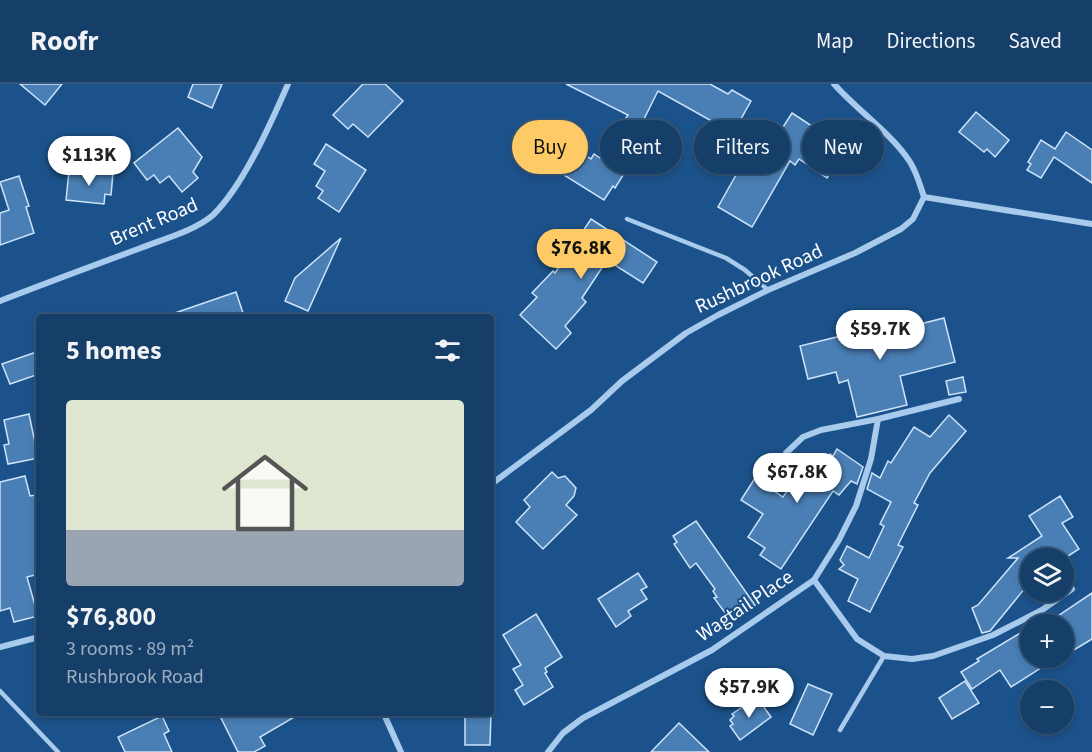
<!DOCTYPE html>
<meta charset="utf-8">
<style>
:root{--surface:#153e68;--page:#1e456e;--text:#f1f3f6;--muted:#9daec0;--line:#34577c;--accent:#fdca65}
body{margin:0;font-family:"Source Sans 3",sans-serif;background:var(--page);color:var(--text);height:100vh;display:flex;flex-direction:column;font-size:22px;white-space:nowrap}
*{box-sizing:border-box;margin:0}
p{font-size:20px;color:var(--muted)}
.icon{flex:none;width:33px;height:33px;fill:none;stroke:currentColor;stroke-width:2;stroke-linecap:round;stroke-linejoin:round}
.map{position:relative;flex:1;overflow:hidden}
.sheet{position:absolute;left:36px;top:230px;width:458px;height:402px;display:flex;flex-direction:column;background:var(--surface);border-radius:6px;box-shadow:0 3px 9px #0003,0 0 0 2px var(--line)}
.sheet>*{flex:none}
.banner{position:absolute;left:512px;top:36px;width:490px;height:54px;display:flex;gap:12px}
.tools{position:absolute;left:1020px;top:464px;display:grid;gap:12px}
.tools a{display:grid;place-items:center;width:54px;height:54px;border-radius:50%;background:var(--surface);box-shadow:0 3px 9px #0003,0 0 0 2px var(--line);font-size:30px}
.price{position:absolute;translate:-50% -51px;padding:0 14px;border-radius:21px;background:#fff;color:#222;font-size:20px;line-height:39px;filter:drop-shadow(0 2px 3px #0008)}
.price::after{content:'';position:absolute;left:50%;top:36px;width:18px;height:14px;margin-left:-9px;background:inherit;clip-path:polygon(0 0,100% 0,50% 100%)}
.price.on{background:var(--accent);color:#111}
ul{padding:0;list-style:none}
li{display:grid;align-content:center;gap:12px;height:318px;padding:0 30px}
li+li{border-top:2px solid var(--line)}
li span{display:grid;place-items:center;height:186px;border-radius:6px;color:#555}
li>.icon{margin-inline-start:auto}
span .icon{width:108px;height:108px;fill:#fffc;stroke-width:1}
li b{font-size:26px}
h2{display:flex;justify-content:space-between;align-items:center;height:72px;padding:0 30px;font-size:26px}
.chip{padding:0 21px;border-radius:27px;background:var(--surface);box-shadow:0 3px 9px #0003,0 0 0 2px var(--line);font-size:21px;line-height:54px}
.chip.on{background:var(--accent);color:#111}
header{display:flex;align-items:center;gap:36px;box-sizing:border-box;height:84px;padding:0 30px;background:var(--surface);border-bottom:2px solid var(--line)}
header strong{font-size:28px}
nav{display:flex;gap:33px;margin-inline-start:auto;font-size:21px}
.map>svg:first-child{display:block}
.building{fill:#497fb5;stroke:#cde3f9;stroke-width:1.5}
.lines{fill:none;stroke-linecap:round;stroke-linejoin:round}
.lane{stroke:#a7caed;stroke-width:4.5}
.street{stroke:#a7caed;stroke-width:6}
.labels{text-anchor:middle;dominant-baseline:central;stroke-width:4.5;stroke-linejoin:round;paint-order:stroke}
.street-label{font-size:20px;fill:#fff;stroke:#1c528b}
</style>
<header>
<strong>Roofr</strong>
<nav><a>Map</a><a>Directions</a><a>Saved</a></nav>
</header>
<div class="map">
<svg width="1092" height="668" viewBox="0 0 1092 668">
<rect width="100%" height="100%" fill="#1c528b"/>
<!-- building -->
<g class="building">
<polygon points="20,0 62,0 45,21"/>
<polygon points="193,0 222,0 212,24 188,13"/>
<polygon points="363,0 385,0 403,17 368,53 353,40 348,45 333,31"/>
<polygon points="566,0 710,0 728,10 732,6 751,17 733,49 658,7 634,55 642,61 615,104 613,102 604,116 548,81 544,89 524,78 546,36 566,47 561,56 591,75 594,70 600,74 628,31"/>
<polygon points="976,28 1009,56 995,73 987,65 984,68 959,48"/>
<polygon points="792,29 827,52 821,61 840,74 827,94 799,75 795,81 790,77 752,143 718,123 749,68 762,76"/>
<polygon points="178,44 202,73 193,88 198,94 182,108 169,92 160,99 154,91 147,96 134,79"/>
<polygon points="1066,48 1092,66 1092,99 1054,73 1041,94 1027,86 1031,80 1028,78 1041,56 1055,65"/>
<polygon points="326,60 366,86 339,128 318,114 323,107 316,102 325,87 314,80"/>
<polygon points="69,87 95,90 96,87 113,89 111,111 105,110 104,120 66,116"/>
<polygon points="19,92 29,122 26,123 34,149 0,161 0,129 9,126 0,98"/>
<polygon points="591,135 657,178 643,199 607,176 582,214 586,218 565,242 571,249 556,265 520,231 537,213 532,209 553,187 555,189"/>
<polygon points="341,154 308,227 285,217 295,194"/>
<polygon points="236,208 244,232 173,232 172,230"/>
<polygon points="944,234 955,278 900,292 907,321 857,333 848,296 839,299 836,288 808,295 800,262 861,247 862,250 907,240 908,243"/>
<polygon points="39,267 39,290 10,300 2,280"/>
<polygon points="963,293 966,308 949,311 946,297"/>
<polygon points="29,330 35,359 39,358 39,374 8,380 4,361 9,360 4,336"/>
<polygon points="949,331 966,347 930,389 914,419 918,421 898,461 903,463 870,528 848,517 858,495 839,485 844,481 840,476 847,462 869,474 884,442 880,440 891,418 867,405 872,389 880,394 888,377 891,379 914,343 930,353"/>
<polygon points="837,365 863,383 857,400 851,397 839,411 833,407 781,485 760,471 765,464 748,453 763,430 741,416 755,394 783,413 811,373 822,381 830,370 833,372"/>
<polygon points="552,388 558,394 565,392 576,404 574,412 566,421 577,431 543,465 516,438 530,423 524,416"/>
<polygon points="25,392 30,412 36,411 39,424 39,490 27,493 38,532 14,538 10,524 0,527 0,398"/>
<polygon points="1060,412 1073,433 1062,439 1079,465 1065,474 1030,474 1030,498 990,547 982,549 972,524 978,521 1018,474 1008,474 1042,452 1029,432"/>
<polygon points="696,437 755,521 732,538 714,514 717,513 713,507 715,505 696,479 690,484 674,460 677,458 673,452"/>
<polygon points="638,489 647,503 641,506 647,515 628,527 631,532 616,543 598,515"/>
<polygon points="1092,509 1092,555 1064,572 1064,540 1046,540"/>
<polygon points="536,530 562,573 545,584 547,588 545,589 553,603 524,621 515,606 523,601 513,585 521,581 503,551"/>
<polygon points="1022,548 1025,553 1030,550 1030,573 1058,573 1011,603 1000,586 972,605 961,588 979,577 977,575"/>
<polygon points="965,597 979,619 952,635 939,614"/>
<polygon points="808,600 832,610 813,651 790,640"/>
<polygon points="754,615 758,621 761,619 771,633 740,656 730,642 733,640 730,636 734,632 732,630"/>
<polygon points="231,628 303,628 260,653 265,662 254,668 238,668 221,634"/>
<polygon points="465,628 491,628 490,661 465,661"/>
<polygon points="162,632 169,647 164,650 172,668 125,668 118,653"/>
<polygon points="679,639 709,668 651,668"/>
</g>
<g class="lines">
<!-- lane -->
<g class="lane">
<polyline points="627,135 726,174 745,186 768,206"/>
<polyline points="0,607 58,668"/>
<polyline points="840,646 884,572"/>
</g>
<!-- street -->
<g class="street">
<polyline points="924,113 1092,140"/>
<path d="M0,217c46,-18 92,-35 138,-52 22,-9 57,-18 75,-34 30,-29 58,-92 75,-131"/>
<polyline points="786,369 803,353 821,346 878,335 959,315"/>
<path d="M490,401l101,-75 31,-29 64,-48 32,-18 50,-25 87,-37 46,-24 12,-10 11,-22c-4,-12 -7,-24 -14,-35 -18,-28 -53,-52 -76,-78"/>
<polyline points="814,496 857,555 884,572 912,575 933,572 993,551 1042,526 1072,505"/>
<polyline points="0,563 39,553"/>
<polyline points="383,628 401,668"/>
<polyline points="548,668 563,649 583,634 712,566 814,496 839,456 856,422 871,375 878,335"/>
</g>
</g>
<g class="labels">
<!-- street labels -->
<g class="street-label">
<text transform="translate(154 138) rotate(-23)">Brent Road</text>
<text transform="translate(759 195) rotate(-25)">Rushbrook Road</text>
<text transform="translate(745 522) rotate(-34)">Wagtail Place</text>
</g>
</g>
</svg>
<div class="tools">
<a><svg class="icon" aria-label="layers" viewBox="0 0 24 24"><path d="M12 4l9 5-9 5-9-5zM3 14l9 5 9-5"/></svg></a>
<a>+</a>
<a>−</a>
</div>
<b class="price" style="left:89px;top:103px">$113K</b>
<b class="price on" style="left:581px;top:196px">$76.8K</b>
<b class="price" style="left:880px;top:277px">$59.7K</b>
<b class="price" style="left:797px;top:420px">$67.8K</b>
<b class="price" style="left:749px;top:635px">$57.9K</b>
<div class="banner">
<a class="chip on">Buy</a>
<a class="chip">Rent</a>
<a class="chip">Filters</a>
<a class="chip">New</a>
</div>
<section class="sheet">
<h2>5 homes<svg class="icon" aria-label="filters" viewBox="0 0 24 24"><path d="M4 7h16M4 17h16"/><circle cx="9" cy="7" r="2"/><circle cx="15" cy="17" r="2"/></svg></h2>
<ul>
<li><span style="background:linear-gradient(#dfe7d0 70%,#9aa5b1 0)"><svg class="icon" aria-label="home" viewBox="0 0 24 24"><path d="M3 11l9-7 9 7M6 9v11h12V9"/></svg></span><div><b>$76,800</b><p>3 rooms · 89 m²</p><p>Rushbrook Road</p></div></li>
</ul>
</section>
</div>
